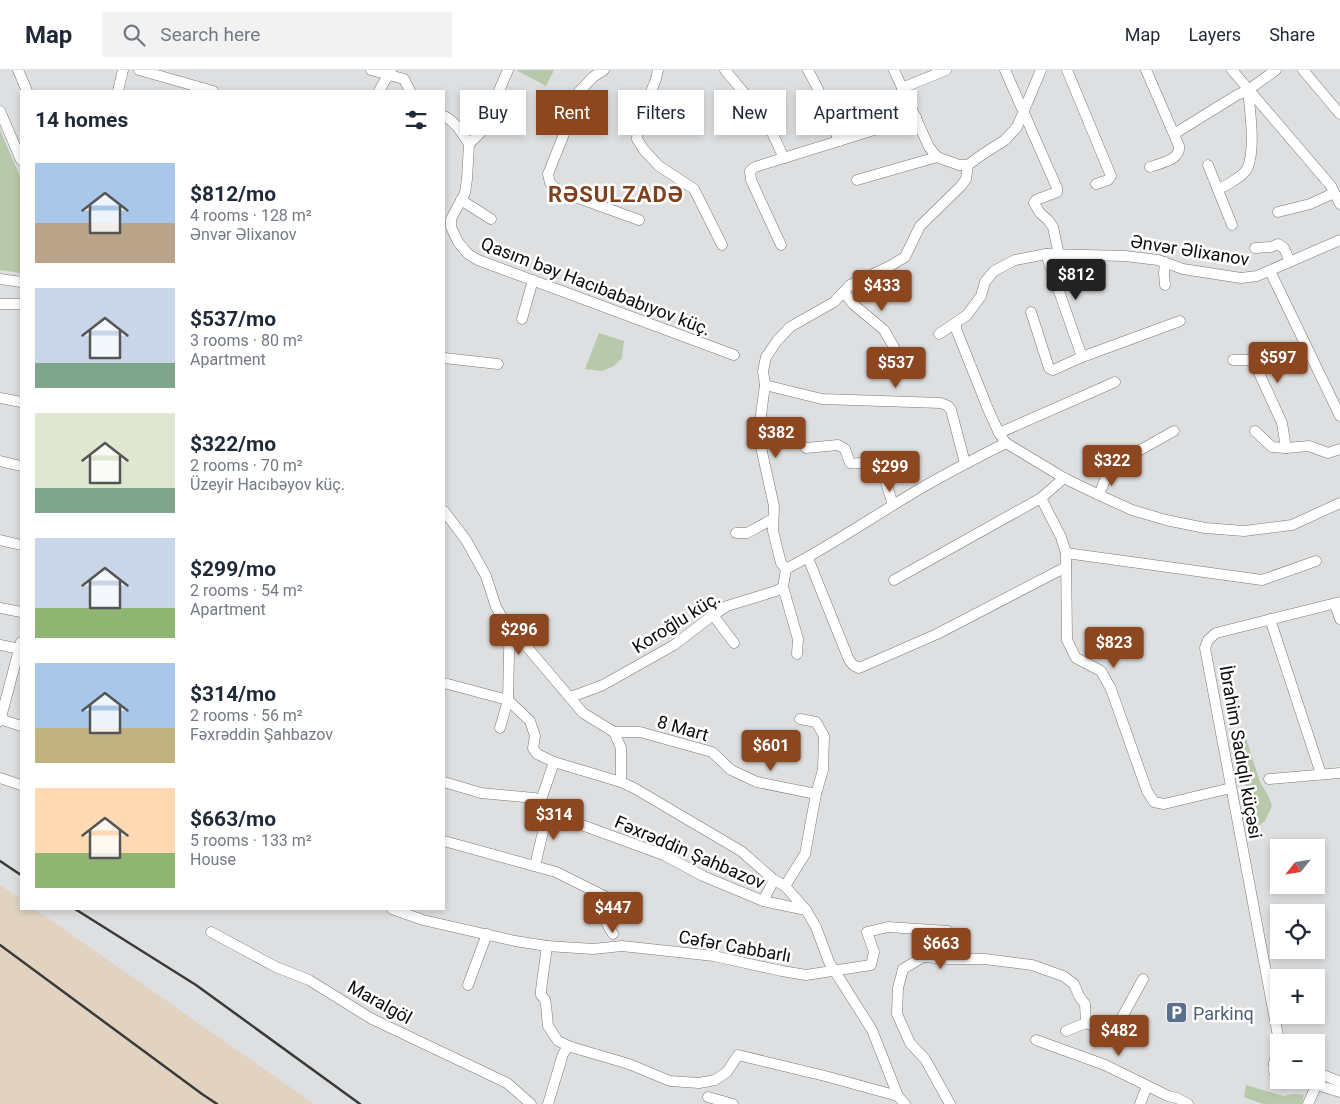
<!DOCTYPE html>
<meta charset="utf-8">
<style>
:root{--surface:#fff;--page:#f2f2f3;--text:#1f2937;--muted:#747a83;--line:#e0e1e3;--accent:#8d4720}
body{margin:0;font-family:Roboto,sans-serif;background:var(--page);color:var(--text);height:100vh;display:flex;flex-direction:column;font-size:19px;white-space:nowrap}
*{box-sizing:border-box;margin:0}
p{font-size:16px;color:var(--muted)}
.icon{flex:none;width:28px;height:28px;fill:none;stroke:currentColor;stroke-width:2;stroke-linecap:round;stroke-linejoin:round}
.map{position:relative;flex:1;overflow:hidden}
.side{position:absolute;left:20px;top:20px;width:425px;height:820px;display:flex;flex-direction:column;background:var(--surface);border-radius:0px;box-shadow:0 2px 8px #0003}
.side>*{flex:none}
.top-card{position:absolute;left:460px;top:20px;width:475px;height:45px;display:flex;gap:10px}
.needle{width:32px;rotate:240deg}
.buttons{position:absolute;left:1270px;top:769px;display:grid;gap:10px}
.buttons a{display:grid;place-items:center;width:55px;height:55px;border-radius:0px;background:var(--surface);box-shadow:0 2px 8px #0003;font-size:25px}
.price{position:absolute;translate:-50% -42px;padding:0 11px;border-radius:5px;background:var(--accent);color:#fff;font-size:16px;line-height:32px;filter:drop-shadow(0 1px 2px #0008)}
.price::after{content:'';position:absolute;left:50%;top:30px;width:15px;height:11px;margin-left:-8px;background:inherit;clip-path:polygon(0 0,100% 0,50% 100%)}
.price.selected{background:#222;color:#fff}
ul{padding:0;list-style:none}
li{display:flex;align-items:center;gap:15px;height:125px;padding:0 15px}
li span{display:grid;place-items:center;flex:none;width:140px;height:100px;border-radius:0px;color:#555}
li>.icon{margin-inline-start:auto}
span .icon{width:60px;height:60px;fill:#fffc;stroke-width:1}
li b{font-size:21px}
h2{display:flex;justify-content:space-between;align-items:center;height:60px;padding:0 15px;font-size:21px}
.pill{padding:0 18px;border-radius:0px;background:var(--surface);box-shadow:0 2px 8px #0003;font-size:18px;line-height:45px}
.pill.selected{background:var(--accent);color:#fff}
header{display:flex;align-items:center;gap:30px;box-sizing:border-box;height:70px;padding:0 25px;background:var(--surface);border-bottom:1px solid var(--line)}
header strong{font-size:24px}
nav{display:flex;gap:28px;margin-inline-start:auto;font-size:18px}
.search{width:350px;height:45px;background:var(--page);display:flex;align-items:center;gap:12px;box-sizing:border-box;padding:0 18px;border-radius:0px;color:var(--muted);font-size:19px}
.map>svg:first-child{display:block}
.industrial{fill:#e1d3c0}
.green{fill:#b8c8aa}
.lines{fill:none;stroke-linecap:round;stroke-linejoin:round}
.minor-casing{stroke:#787879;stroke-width:11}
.minor{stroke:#fff;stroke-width:10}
.rail{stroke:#393a3b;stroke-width:2.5}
.labels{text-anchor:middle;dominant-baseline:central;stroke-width:5;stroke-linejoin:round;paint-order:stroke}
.street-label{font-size:18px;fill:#0b0b0c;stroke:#fff}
.service-label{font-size:18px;fill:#4e5e75;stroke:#fff;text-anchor:start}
.district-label{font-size:22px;font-weight:bold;letter-spacing:1px;fill:#81411e;stroke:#fff}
</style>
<header>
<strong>Map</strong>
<div class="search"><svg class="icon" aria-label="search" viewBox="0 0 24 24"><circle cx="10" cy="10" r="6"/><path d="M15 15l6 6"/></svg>Search here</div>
<nav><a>Map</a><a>Layers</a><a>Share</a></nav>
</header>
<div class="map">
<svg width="1340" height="1034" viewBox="0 0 1340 1034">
<rect width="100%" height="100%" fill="#dedfe0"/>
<!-- industrial -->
<polygon class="industrial" points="0,815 21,829 21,839 35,839 314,1034 0,1034"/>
<!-- green -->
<g class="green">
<polygon points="516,0 554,0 546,16"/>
<polygon points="0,60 21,109 21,203 0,200"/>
<polygon points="599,263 624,271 622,288 614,296 602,301 585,299"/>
<polygon points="1235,659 1243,659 1260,712 1268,725 1272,736 1265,751 1254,759"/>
<polygon points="1246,1015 1283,1026 1293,1024 1304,1025 1302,1034 1263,1034 1244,1027"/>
</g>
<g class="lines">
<defs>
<g id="minor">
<polyline points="18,0 27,21"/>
<polyline points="139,0 213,21"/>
<polyline points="371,0 404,9 410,21"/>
<polyline points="508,0 483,57 480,63 469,74 467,109 465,123 451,149 451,157 458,172 468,184 478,190 734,285"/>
<polyline points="604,0 593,7 576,25 568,54 548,104 550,113 559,121 639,150"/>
<polyline points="658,0 656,9 638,54 637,69 644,80 659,96 694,119 722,175"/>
<polyline points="725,0 765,48 784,88"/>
<polyline points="808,0 818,19 839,71"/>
<polyline points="894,0 929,77 937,87 959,95 968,95"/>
<polyline points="1005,0 1057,118 1057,122 1036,130 1034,133 1040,143 1048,150 1053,157 1059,185"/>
<polyline points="1067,0 1111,106 1108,110 1096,114"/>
<path d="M1146,0l33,76c2,14 -19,17 -29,21"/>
<polyline points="1232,0 1331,116 1340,134"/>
<polyline points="1303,0 1340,44"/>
<polyline points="902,18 946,0"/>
<polyline points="118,21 123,0"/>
<polyline points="379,21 391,0"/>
<polyline points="493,35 518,43"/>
<polyline points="0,41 21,90"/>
<path d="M444,46c12,6 18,17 25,28"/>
<polyline points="1174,64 1237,25 1248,20 1276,0"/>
<polyline points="1208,95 1232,155"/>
<polyline points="857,110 937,87"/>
<path d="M1218,119c8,-3 25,-13 29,-20 9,-19 3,-58 1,-79"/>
<polyline points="461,130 491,149"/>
<polyline points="1278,142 1310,134 1334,123"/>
<polyline points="781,175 751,110 750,101 755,97 916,47"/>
<polyline points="1255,178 1271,177 1278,174 1284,178 1290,192"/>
<polyline points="1046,184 1082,287"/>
<polyline points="1165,192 1164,203 1165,215"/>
<polyline points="1270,201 1340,346"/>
<polyline points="0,209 21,212"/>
<polyline points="844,222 853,234 884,260 895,279"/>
<polyline points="0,234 21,234"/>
<polyline points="1031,242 1049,298 1053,300 1082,287 1180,251"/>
<polyline points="522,249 533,210"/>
<polyline points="956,253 956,259 988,339 999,363 1006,373 1064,408 1099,425 1132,440 1166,450 1205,458 1244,461 1292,455 1340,433"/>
<polyline points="939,264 967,245 981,226 985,212 994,201 1015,190 1046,184 1125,186 1158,190 1183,199 1241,208 1257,206 1340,170"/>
<polyline points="444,288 498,294"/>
<polyline points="1233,290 1248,290 1254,292 1282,353 1286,378"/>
<polyline points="765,315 822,329 941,333 948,336 951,340 965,393"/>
<polyline points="0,328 21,332"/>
<polyline points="1255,361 1272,377 1286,378 1309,376 1328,383 1340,379"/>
<polyline points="999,363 1115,312"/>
<path d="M806,378l32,-3 7,4 5,14c10,3 24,-7 31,3l12,39"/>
<polyline points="0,391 21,396"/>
<polyline points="1099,425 1110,397 1174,361"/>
<polyline points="1041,428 1061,467 1066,483 1067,570 1076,588 1101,601 1111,619 1147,721 1154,732 1164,734 1231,718"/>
<polyline points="444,441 466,470 486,506 496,537 510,561 527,577 583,643 614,662 621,678 621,712"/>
<polyline points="736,463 747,463 773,449"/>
<polyline points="0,470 21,475"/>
<polyline points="1066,483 1262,510 1316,491"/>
<polyline points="808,488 849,590 853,595 859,598 937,564 1066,497"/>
<path d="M786,499c46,-24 88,-53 132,-79 29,-17 58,-32 88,-47"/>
<polyline points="894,510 1041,428 1064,408"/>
<polyline points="783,517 798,569 797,584"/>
<polyline points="1335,534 1340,549"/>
<polyline points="0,538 21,542"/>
<polyline points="713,545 734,573"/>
<polyline points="1270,549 1321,704"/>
<polyline points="0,575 20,579"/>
<polyline points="444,613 508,630 530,651 535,666 533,678 537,684 554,692"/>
<polyline points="571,627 603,615 674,575 713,545 727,536 776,521 783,517 786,499 781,493 773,461 774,436 762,382 759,360 765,315 763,301 766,287 777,271 790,257 834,232 850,215 890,196 905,187 920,156 961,116 966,109 968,95 983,84 1005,70 1017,57 1041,0"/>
<polyline points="0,649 21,656"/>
<polyline points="800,649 816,652 824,666 823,700 816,724"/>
<polyline points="0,651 21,572"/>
<polyline points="500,658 508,630 509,583 510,561"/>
<polyline points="614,662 640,662 712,682 731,700 757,712 816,724 805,784 785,816"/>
<polyline points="0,708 21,715"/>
<polyline points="1269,709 1340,703"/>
<polyline points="444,712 481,723 534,728 541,730 554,692 621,712 634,718 741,781 774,810 785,816 806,840 816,857 829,892 872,960 898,1026 905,1034"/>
<polyline points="541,730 548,740 557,746 664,785 703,806 763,831 806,840"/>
<polyline points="444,771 556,802 606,827 606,852 613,864"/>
<polyline points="535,796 548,740"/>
<polyline points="763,831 774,810"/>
<polyline points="392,839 423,850 515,871 547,876 593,879 622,876 714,886 782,901 806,905 871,895 874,882 867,862 888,857 948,861"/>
<polyline points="211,862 276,897 309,910 372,949 507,1013 531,1034"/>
<polyline points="547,876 541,920 541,925 545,930 546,935 548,956 558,971 571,977"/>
<polyline points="468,915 487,864"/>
<polyline points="1086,953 1109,963 1115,960 1143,909"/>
<polyline points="1278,966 1205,578 1208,570 1216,563 1340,532"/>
<polyline points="1036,970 1105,995 1168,1026 1177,1028 1188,1034"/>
<path d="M1278,988c-6,7 -6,14 1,21"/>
<polyline points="1274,993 1278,977 1278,966 1282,972"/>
<polyline points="1316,1002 1340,1012"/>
<polyline points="1289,1012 1308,1012 1340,1022"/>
<polyline points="708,1027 733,1034"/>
<polyline points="548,1034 563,984 567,978 571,977 629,994 670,1011 699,1013 715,1010 727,1002 738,985 825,1006 898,1026"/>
<polyline points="950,1034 925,989 910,973 897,944 898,918 903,899 923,887 950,889 985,889 1032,895 1063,906 1074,914 1079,926 1085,934 1086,953 1066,961"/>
<polyline points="1140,1034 1147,1016"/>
<polyline points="1308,1034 1317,1014"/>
</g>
</defs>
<!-- minor casing -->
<use href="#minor" class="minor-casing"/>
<!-- minor -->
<use href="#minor" class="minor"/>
<!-- rail -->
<g class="rail">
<polyline points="0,791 21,805"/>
<polyline points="75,839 196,915 360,1034"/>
<polyline points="0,875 202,1024 217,1034"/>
</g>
</g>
<!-- icons -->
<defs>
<symbol id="parking-square" viewBox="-11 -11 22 22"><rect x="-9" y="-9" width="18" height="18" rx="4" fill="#5c6f8a" stroke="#fff"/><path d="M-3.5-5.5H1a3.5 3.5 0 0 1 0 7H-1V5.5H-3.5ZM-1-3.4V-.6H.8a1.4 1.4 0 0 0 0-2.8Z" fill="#fff"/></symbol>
</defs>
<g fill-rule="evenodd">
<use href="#parking-square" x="1164" y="930" width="25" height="25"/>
</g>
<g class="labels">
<!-- street labels -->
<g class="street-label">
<text transform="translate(1190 180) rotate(9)">Ənvər Əlixanov</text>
<text transform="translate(596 216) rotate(21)">Qasım bəy Hacıbababıyov küç.</text>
<text transform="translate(676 552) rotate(-32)">Koroğlu küç.</text>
<text transform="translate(683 658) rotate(16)">8 Mart</text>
<text transform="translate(1241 682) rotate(80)">İbrahim Sadıqlı küçəsi</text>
<text transform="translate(690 782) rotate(23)">Fəxrəddin Şahbazov</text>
<text transform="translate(735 876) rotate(10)">Cəfər Cabbarlı</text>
<text transform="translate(380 932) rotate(29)">Maralgöl</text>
</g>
<!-- service labels -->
<g class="service-label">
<text x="1193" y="943">Parkinq</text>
</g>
<!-- district labels -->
<g class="district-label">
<text x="616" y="124">RƏSULZADƏ</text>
</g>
</g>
</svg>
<div class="buttons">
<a><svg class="needle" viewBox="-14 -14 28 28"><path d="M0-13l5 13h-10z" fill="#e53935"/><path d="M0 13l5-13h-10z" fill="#747a83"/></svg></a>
<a><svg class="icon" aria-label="locate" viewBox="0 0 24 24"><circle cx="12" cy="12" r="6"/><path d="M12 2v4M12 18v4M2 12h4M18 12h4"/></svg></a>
<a>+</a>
<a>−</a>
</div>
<b class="price selected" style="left:1076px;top:231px">$812</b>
<b class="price" style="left:882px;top:242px">$433</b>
<b class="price" style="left:1278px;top:314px">$597</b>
<b class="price" style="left:896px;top:319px">$537</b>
<b class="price" style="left:776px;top:389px">$382</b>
<b class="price" style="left:1112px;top:417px">$322</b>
<b class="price" style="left:890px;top:423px">$299</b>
<b class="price" style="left:519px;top:586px">$296</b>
<b class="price" style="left:1114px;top:599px">$823</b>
<b class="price" style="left:771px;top:702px">$601</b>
<b class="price" style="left:554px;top:771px">$314</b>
<b class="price" style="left:613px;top:864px">$447</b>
<b class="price" style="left:941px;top:900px">$663</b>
<b class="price" style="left:1119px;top:987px">$482</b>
<div class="top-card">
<a class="pill">Buy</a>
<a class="pill selected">Rent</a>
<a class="pill">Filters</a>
<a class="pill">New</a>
<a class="pill">Apartment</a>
</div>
<section class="side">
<h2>14 homes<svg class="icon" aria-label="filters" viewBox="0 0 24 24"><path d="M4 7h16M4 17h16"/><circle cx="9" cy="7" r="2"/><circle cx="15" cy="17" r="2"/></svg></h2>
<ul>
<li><span style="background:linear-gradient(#a9c7e8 60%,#b9a48a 0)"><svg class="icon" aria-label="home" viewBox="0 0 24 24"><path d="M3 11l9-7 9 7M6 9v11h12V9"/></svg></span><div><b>$812/mo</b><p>4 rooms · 128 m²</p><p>Ənvər Əlixanov</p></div></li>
<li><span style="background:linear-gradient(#c9d6e8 75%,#7fa58c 0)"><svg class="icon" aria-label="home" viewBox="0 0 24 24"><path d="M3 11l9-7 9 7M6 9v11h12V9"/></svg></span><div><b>$537/mo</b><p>3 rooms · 80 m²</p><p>Apartment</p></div></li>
<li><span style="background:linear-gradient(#dfe7d0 75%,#7fa58c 0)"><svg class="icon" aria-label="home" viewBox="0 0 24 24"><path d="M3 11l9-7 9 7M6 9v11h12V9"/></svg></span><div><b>$322/mo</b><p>2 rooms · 70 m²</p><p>Üzeyir Hacıbəyov küç.</p></div></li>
<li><span style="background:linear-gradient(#c9d6e8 70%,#8fb573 0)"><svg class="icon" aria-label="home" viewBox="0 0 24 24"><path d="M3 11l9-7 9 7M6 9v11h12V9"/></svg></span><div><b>$299/mo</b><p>2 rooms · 54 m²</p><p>Apartment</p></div></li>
<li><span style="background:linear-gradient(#a9c7e8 65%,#c2b280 0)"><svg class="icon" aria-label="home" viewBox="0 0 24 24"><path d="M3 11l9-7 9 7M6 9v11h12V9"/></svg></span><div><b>$314/mo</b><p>2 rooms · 56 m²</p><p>Fəxrəddin Şahbazov</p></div></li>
<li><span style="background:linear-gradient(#ffd9b3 65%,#8fb573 0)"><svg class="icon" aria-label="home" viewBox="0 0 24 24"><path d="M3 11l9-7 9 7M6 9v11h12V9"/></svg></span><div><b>$663/mo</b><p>5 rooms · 133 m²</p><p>House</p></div></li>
</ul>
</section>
</div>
